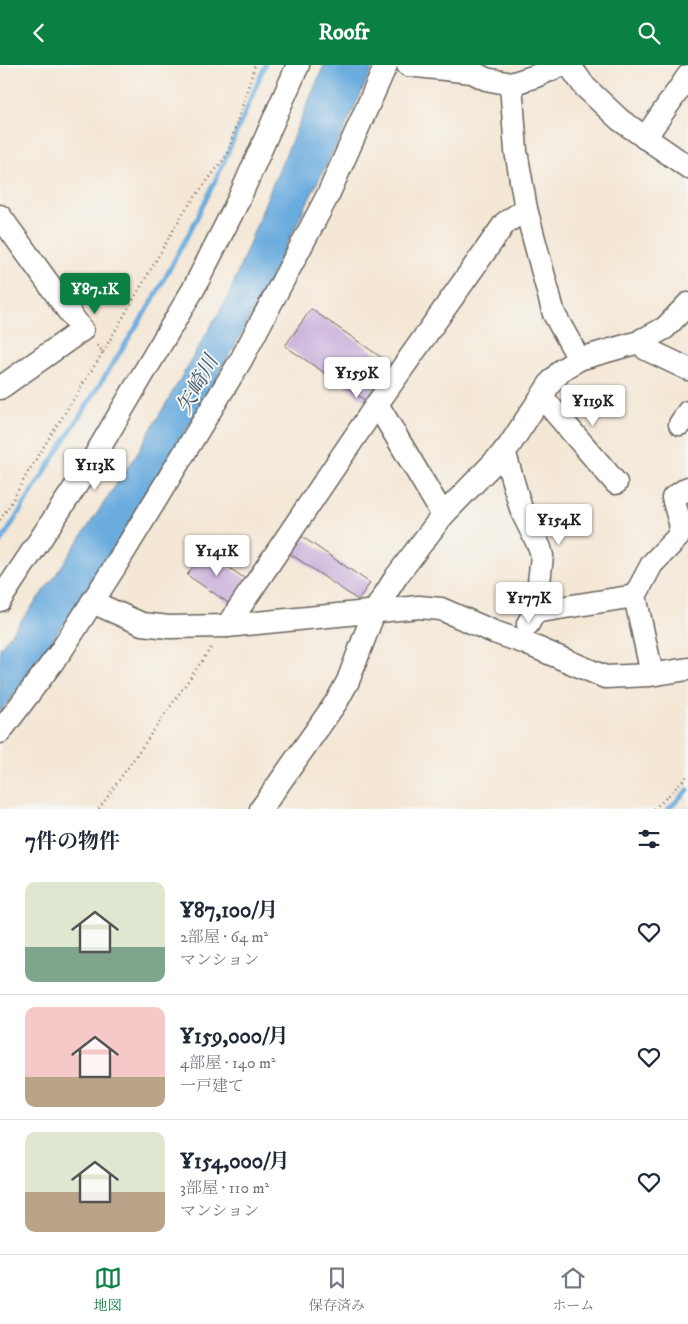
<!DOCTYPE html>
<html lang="ja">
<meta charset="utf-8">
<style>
:root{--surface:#fff;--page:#f2f2f3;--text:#1f2937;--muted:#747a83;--line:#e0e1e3;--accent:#0b8043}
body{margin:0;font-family:"IM FELL DW Pica","Noto Serif JP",serif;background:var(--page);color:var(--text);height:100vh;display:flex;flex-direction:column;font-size:19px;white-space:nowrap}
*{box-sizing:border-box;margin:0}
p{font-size:16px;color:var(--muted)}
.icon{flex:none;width:28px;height:28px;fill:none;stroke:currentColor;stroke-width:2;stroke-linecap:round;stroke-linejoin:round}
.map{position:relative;height:744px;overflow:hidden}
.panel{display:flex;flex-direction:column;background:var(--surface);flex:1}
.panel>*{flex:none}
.price{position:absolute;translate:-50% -42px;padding:0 11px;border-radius:5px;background:#fff;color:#222;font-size:16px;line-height:32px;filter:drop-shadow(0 1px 2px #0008)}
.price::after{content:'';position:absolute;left:50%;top:30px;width:15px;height:11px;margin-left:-8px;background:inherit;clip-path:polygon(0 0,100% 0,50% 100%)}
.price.on{background:var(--accent);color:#fff}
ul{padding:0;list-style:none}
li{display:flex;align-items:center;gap:15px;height:125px;padding:0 25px}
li+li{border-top:1px solid var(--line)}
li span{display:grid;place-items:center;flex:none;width:140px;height:100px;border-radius:10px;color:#555}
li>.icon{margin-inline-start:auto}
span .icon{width:60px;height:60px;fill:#fffc;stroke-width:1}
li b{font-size:21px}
h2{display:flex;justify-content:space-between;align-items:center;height:60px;padding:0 25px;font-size:21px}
header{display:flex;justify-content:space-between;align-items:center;height:65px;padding:0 25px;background:var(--accent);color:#fff;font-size:22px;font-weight:800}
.tab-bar{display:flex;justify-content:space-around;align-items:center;height:70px;border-top:1px solid var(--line);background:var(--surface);font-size:14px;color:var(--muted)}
.tab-bar a{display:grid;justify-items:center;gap:2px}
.tab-bar .on{color:var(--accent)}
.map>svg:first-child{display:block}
.water{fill:#6aacde;stroke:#43647d}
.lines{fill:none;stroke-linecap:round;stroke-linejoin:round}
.stream{stroke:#6aacde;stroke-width:4.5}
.building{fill:#c7aeda}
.minor-casing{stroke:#68635d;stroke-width:25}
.path{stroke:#68635d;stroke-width:2.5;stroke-dasharray:1 4;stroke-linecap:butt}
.minor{stroke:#fff;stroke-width:22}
.labels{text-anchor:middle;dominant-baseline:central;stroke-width:4;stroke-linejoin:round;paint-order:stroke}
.water-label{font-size:21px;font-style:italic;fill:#3b566a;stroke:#f6f6f2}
</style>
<header><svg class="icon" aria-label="back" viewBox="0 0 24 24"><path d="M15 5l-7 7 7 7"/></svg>Roofr<svg class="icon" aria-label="search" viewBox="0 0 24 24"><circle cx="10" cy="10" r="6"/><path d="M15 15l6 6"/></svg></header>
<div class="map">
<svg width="688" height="744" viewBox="0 0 688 744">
<rect width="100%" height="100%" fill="#f6f6f2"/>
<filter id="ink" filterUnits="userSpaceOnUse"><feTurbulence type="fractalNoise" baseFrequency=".02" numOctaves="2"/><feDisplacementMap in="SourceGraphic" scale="10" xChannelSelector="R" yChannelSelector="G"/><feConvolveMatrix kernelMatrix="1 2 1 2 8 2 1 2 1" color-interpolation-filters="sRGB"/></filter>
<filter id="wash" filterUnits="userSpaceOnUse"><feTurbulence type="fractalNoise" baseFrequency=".0096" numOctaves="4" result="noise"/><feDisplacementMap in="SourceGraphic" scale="20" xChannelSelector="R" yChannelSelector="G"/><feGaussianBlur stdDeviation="1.12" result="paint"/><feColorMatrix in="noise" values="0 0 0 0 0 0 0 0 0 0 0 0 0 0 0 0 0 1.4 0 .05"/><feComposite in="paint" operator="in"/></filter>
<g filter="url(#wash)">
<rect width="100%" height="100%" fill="#f4e7d5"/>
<!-- water -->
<polygon class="water" points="324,0 374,0 344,65 302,148 259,237 204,336 87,526 16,627 0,647 0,583 55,511 136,390 229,230 269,128"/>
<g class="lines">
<!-- stream -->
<g class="stream">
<polyline points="0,478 153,235 197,153 225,95 265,0"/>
<polyline points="668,744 688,725"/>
</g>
</g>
<g id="blocks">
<!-- building -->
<g class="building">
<polygon points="311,244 394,301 369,338 285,281"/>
<polygon points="301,471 370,518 358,535 289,488"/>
<polygon points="204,486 247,515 230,539 187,510"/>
</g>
</g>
</g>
<g filter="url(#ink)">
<use href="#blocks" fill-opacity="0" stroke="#68635d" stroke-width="1"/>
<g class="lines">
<defs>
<g id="minor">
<polyline points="408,0 472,7 486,14 511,19 536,11 561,0"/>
<polyline points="569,0 585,22 620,55 688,102"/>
<polyline points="511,19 516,86 526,144 554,249 579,294"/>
<polyline points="645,73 688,11"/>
<polyline points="0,151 82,265 0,323"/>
<polyline points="643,274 646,284 688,304"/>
<polyline points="542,332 616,418"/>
<polyline points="377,339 443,450"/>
<polyline points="680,359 688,347"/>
<polyline points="504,386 522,447 540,483 542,491 536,544 528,559"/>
<polyline points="635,531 652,609"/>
<polyline points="0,535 87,404 194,223 238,136 298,0"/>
<polyline points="92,537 142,559 169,562 227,561 419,542 441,544 494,567 523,577 605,612 650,610 688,604"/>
<polyline points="534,547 635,531 652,499 678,472 681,461 673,433 688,423"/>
<polyline points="227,561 377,339 505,158 526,144"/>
<polyline points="0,667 61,586 114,503 241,295 328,130 386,0"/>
<polyline points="261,744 337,636 348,616 374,547 396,512 443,450 507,384 551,317 562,305 579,294 639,277 665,263 688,239"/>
</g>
</defs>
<!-- minor casing -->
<use href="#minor" class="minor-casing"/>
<!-- path -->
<g class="path">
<polyline points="103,287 185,145 227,90 255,0"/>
<polyline points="0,455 11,438 28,407 103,287 95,278"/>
<polyline points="99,744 213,580"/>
<polyline points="654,744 665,734 688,710"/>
<polyline points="686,744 688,742"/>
</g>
<!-- minor -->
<use href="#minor" class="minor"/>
</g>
</g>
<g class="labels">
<!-- water labels -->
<g class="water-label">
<text transform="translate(198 320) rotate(-61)">矢崎川</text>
</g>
</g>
</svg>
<b class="price on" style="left:95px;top:250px">¥87.1K</b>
<b class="price" style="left:357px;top:334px">¥159K</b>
<b class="price" style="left:593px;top:362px">¥119K</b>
<b class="price" style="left:95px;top:426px">¥113K</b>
<b class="price" style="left:559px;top:481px">¥154K</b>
<b class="price" style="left:217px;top:512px">¥141K</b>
<b class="price" style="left:529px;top:559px">¥177K</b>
</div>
<section class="panel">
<h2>7件の物件<svg class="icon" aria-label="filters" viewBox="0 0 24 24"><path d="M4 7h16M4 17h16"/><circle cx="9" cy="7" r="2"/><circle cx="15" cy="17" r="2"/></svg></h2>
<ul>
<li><span style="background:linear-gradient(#dfe7d0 65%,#7fa58c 0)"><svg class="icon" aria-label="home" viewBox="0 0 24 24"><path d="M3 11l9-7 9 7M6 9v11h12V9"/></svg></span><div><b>¥87,100/月</b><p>2部屋 · 64 m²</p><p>マンション</p></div><svg class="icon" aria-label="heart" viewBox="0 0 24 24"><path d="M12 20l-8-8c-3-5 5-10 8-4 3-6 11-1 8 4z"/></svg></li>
<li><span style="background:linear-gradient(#f6c9c9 70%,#b9a48a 0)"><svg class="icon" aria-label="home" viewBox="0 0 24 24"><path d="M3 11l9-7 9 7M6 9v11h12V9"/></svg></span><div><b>¥159,000/月</b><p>4部屋 · 140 m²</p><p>一戸建て</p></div><svg class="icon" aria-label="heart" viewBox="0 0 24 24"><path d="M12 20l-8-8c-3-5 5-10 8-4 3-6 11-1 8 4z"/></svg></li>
<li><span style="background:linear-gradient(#dfe7d0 60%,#b9a48a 0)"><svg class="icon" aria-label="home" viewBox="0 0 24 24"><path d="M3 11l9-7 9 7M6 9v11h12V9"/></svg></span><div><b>¥154,000/月</b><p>3部屋 · 110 m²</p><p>マンション</p></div><svg class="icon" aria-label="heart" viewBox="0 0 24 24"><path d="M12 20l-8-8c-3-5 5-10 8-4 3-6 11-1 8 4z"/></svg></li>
</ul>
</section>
<nav class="tab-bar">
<a class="on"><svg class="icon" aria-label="map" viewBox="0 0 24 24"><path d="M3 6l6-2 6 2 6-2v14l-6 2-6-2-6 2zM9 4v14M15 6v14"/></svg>地図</a>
<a><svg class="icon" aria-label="saved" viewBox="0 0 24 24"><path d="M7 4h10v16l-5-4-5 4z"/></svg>保存済み</a>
<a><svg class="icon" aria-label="home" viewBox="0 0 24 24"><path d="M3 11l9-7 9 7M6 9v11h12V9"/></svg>ホーム</a>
</nav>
